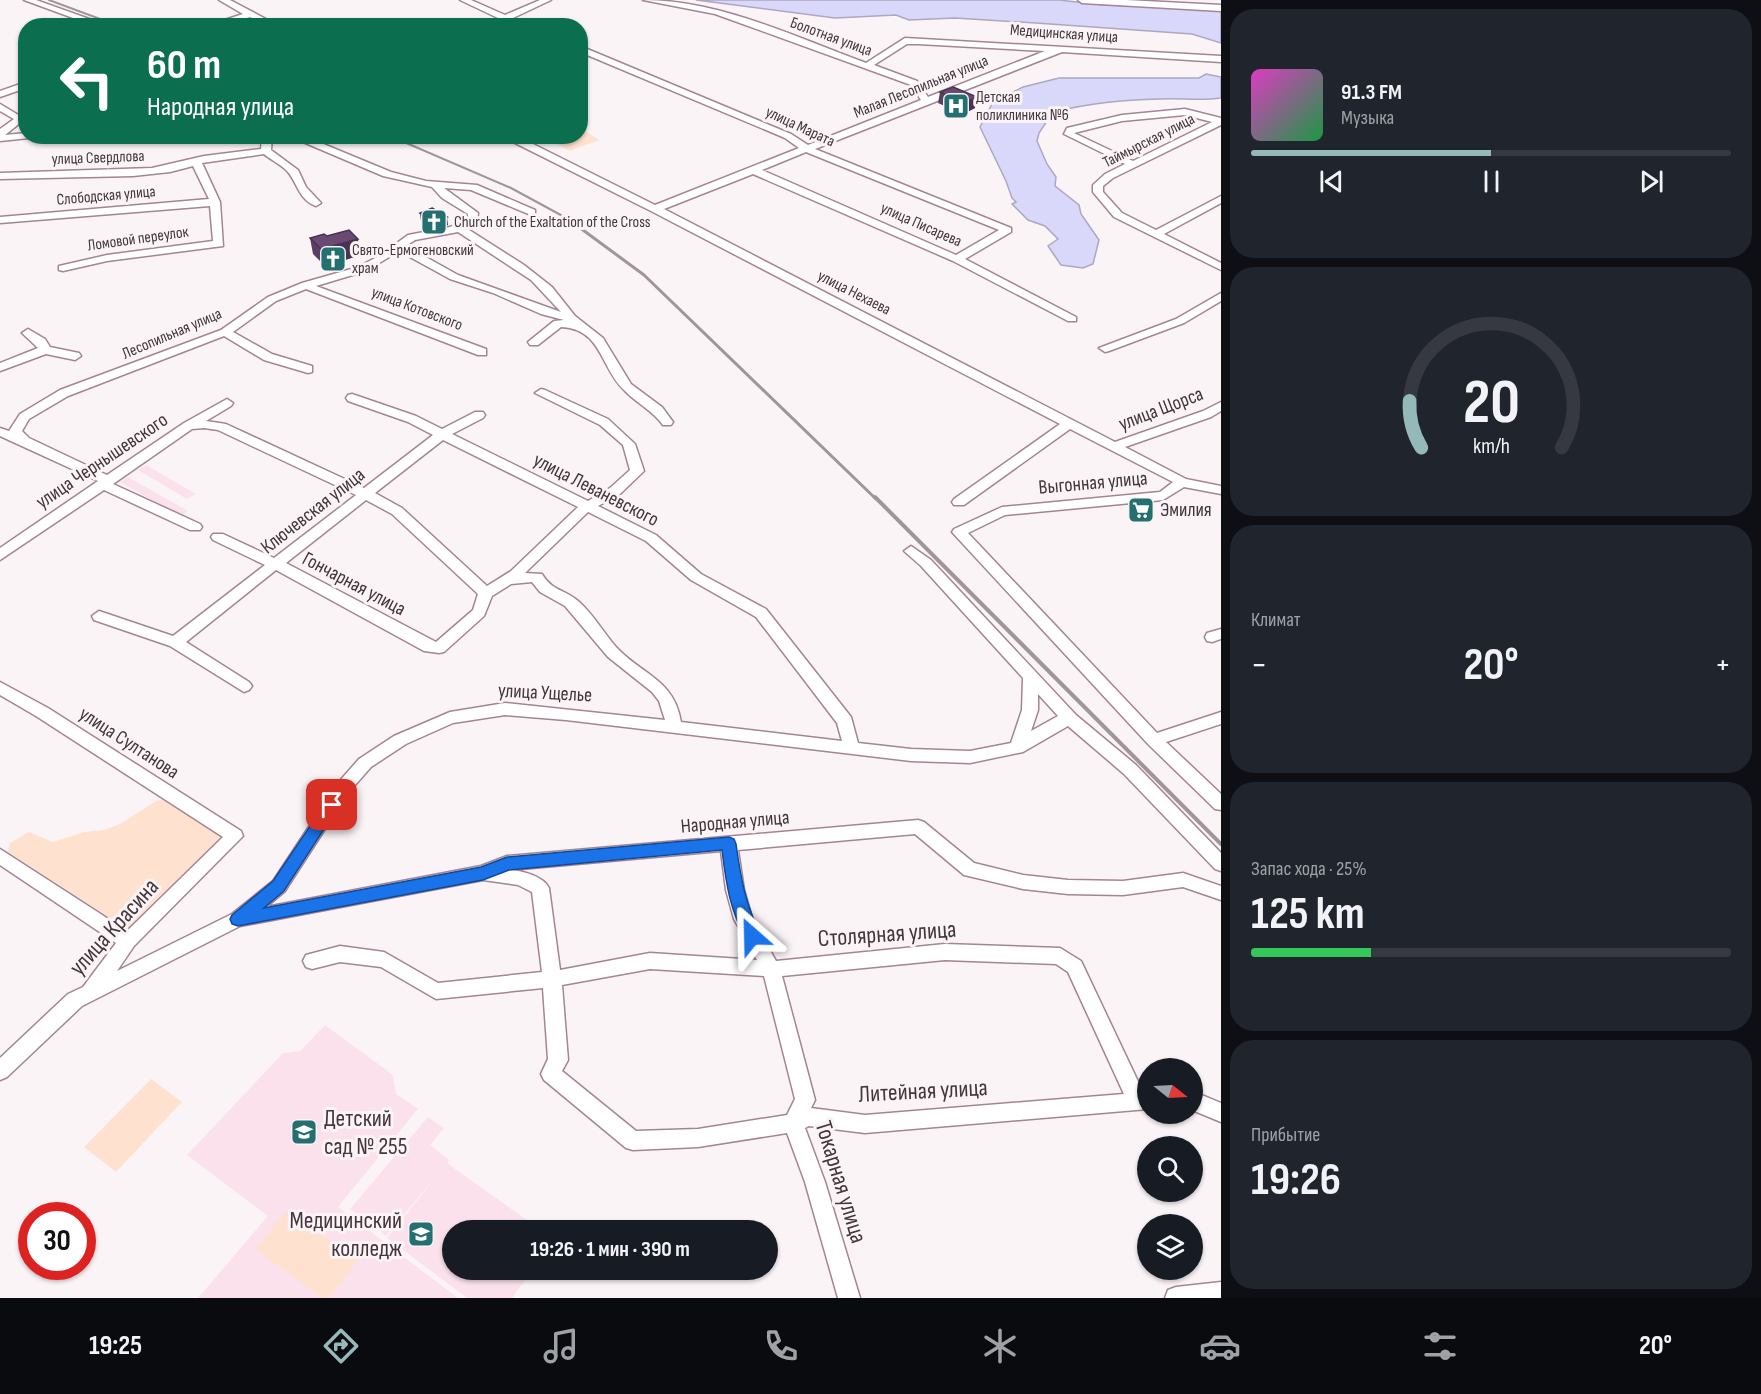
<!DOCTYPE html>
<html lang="ru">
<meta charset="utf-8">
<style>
body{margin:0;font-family:"Sofia Sans Condensed",sans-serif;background:#20242c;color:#f1f3f6;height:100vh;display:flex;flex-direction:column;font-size:22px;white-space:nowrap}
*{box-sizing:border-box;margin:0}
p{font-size:20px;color:#9ea1a6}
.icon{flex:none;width:33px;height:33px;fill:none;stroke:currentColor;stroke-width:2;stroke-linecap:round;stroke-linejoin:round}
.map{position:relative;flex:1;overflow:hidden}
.drawer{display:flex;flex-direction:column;gap:9px;padding:9px;background:#0d0f14;width:540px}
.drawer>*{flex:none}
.hud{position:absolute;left:18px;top:18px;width:570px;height:126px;border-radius:24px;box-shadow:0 2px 4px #0004;background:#0b6e4f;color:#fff;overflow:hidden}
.needle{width:39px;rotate:108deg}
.controls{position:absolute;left:1137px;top:1058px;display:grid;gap:12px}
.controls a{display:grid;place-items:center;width:66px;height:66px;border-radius:50%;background:#171b24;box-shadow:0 2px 4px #0004;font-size:30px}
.speed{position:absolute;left:18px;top:1202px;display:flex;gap:12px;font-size:30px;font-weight:700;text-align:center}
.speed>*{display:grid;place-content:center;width:78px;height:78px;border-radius:50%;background:#171b24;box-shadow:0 2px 4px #0004;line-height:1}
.speed .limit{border:9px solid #d22;background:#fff;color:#111}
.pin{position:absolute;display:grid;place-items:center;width:51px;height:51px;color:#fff;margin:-26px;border-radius:12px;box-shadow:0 3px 9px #0006}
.me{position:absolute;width:66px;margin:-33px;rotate:335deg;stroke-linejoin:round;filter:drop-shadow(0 0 4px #0008)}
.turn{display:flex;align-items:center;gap:21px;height:126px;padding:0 30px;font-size:27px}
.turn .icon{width:78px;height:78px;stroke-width:2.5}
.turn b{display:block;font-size:42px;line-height:51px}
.big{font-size:45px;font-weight:700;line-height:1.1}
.drawer .card{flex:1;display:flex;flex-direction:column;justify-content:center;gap:9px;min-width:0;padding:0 21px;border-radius:24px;background:#20242c}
.drawer .dial{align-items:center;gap:0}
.dial svg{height:156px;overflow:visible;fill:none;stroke:#363941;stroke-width:7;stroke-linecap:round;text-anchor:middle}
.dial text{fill:#f1f3f6;stroke:none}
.song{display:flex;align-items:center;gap:18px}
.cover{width:72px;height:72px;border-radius:9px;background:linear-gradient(135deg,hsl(310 70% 55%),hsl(140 70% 35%))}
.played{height:6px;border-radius:3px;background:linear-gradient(90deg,#95b8b9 50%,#363941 50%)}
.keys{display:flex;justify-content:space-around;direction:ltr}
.heat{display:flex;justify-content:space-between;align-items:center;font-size:33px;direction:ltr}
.charge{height:9px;border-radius:4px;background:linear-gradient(90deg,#34c759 25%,#363941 0)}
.trip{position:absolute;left:442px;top:1220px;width:336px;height:60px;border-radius:30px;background:#171b24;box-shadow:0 2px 4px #0004;font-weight:700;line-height:60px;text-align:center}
.dock{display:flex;height:96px;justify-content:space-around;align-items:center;background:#090b0e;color:#9ea1a6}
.dock .icon{width:42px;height:42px}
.dock .on{color:#95b8b9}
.dock b{font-size:27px;color:#f1f3f6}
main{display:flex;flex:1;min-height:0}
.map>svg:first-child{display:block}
.built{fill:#fbe1ec}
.green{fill:#ffe1d0}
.water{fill:#dad8fa;stroke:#ada7c1;stroke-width:1.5}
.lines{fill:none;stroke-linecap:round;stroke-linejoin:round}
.minor-casing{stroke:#a58493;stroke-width:3}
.minor{fill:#fff;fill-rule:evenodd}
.rail-far2{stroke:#a0969a;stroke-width:2}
.rail-far1{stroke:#a0969a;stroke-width:3}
.rail{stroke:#a0969a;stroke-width:4}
.wall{fill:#5b3f62}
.shaded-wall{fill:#4a3350}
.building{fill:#6a4972;stroke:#4a3350;stroke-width:1.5}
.route{fill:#1a73e8;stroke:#114b97;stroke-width:1.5}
.labels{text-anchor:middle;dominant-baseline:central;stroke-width:6;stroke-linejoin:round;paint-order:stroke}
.far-street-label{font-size:16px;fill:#43363c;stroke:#fbf4f7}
.far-poi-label{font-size:16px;fill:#43363c;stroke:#fbf4f7;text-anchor:start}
.street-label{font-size:20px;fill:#43363c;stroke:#fbf4f7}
.poi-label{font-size:20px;fill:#43363c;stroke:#fbf4f7;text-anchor:start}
.near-street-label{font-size:24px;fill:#43363c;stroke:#fbf4f7}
.near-poi-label{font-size:24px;fill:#43363c;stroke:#fbf4f7;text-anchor:start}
</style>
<main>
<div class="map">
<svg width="1221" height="1298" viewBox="0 0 1221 1298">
<rect width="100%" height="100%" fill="#fbf4f7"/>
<path class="built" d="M146 465 196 494 187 499 138 470Z
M128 477 188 511 180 516 120 482Z
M325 1025 393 1075 396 1094 418 1109 338 1207 458 1298H198L268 1216 187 1155 283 1053 300 1051Z
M428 1117 444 1128 430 1145 449 1160 447 1163 541 1230H453V1269H533L512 1298H467L387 1238 440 1172 386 1236 350 1209Z"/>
<path class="green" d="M587 132 599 140 570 151 556 143Z
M163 800 226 836 129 930 8 852 10 843 29 832 53 842 84 832 104 830 120 824 156 801Z
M151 1079 182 1102 116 1172 84 1147Z
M286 1211 358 1260 329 1298H322L255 1249Z"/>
<path class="water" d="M696 0H1059L1103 5 1210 9 1221 11V43L1192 34 1036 23 955 18 909 20 896 15 835 18Z
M1206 74 1221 77V98C1200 101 1181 98 1160 99 1121 100 1091 103 1053 112L1039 133 1037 141 1047 164 1056 177 1055 186 1079 205 1081 214 1099 240 1093 264 1083 268 1061 265 1048 246 1058 239 1045 226 1028 220 1012 204 1016 202 1012 198 1006 181 980 127 993 102 1023 87 1059 78H1199Z"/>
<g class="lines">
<defs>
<path id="minor" d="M24 0H36L109 26H95Z
M219 0H230L279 26H267L250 17 221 26H206L243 14Z
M460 0H471L505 15 540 0H551L513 18 527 26H515Z
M643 0C720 0 795 37 866 63L905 38 1221 56V62L1062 52 815 149 1011 228V232L965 259 1076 317V321H1068L953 261 753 174 664 209 1115 442 1203 411 1221 402V411L1211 417 1125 447 1186 479 1221 486V494L1184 487 1163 500 1005 515 968 533 1157 733 1221 712V724L1166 742 1221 794V810L1215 809 1148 744 952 532 954 529 1002 507 1160 492 1173 482 1070 429 964 505H954L952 502 954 499 1060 424 651 211 505 138 503 136H517L655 205 799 148 785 138 580 52V46L791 134 808 145 921 100 911 85 715 14ZM907 44H918L1045 51 928 97 917 81 874 65ZM806 152 999 230 956 255 762 170Z
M1078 0H1126L1221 5V11L1082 3Z
M165 22 171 26 161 25Z
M26 82V88L0 97V91Z
M0 104 25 119 5 135 26 133V136H31L29 138 0 141V129L14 119 0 111Z
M1185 109 1221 118V125L1113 178 1103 186V192L1122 213 1156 230 1221 196V203L1164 234 1221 263V270L1114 217 1093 192V185L1105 174 1125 164 1064 134 1067 128 1122 115ZM1185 115 1212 122 1133 161 1074 133 1122 121Z
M262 136H272L271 150 298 170 306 187 321 203 316 206C299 200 298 184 288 172 282 165 271 160 264 154L202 163 220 202 223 246 107 261 63 271 59 270V266L107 255 213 241 210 206 0 223V217L209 199 193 166 170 172 133 176 0 179V173L152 168 204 156 261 149Z
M289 136H304L391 172 426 181 477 185 535 210V214L531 215 471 190 444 188 478 213 477 223 466 228 524 265 552 287 575 316 603 338 631 384 662 407 673 422 671 425H663C652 410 636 403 624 390 600 367 602 329 561 327L538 345H530L528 342 554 321 564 320 541 314 493 293 450 279 399 251 366 271 316 286 486 349V355H478L306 289 276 301 233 332 272 354 312 366V372L308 373 264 360 224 336 68 396 29 419 22 431 29 438 107 475 184 423 227 399 233 403 231 406 206 421 226 424 364 488 433 435 408 422 348 401 346 398 348 395 352 394 416 416 442 429 475 412H483L485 415 483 418 452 434 588 501 610 488 630 470 623 445 600 425 535 393 541 389 545 390 608 419 635 444 644 471 620 494 598 506 656 535 701 574 766 609 851 717 858 743 911 749 970 751 1011 743 1022 710 1023 678 921 566 904 551 911 546 931 560 1076 715 1136 765 1221 853V871L1215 869 1124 774 1068 726 1023 752 970 763 911 761 566 720 505 715 453 723 406 744 371 767 349 792 285 891 266 907 481 866 507 856 918 820 924 822 974 863 1023 875 1068 880 1123 881 1183 873 1221 886V900L1183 887 1123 895 1068 894 1023 889 964 875 915 834 738 850 744 890 752 918 776 961 945 944 1060 948 1081 961 1143 1092 1148 1093V1109L865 1133 809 1126 805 1128 825 1182 860 1298H838L805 1182 787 1133 698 1147 633 1150 626 1148 544 1080 541 1074 548 1059 543 988 436 999 381 967 340 962 312 969 306 967 303 961 306 955 340 946 384 952 438 983 542 972 532 892 518 885 483 880 240 926 82 1006 7 1077 0 1080V1058L68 994 83 987 116 943 0 865V849L127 931 223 837 36 716 0 695V682L48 708 241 831 243 836 134 946 117 971 232 914 273 881 337 784 359 759 394 736 450 712 505 703 665 720 659 701 652 692 608 657 565 606 540 592 532 582 511 584 492 596 484 616 444 652 439 653 424 651 276 570 186 642 249 682 252 686 249 690 244 692 170 646 94 620 92 616 99 611 173 636 265 565 213 540 211 537 213 534H223L274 558 356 495 218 430 204 428 192 429 113 484 200 524 202 527 200 530H190L104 490 0 560V548L98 481 0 436V428L9 431 20 414 60 390 221 330 268 297 302 283 358 267 379 256 408 235 450 227 468 219V214L442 198 432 187 383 176ZM458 232 531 280 561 312 458 275 406 246 415 240ZM443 440 578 507 511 571 487 586 402 508 375 493ZM366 500 392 514 478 594 473 610 436 642 286 563ZM588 512 646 541 691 580 756 617 837 723 842 741 681 722C674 679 642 675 616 647 603 632 593 614 578 601 564 589 552 591 542 574L525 573ZM1038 694 1058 716 1031 731 1038 710ZM721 851 726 890 734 919 757 960 650 953 560 970 549 888C543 876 523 871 510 870ZM945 960 1056 964 1068 972 1124 1094 865 1115 811 1108 815 1100 782 976ZM650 969 764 976 795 1099 787 1115 698 1129 636 1131 562 1071 568 1060 562 985Z
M1221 293V301L1184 323 1109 351 1105 352 1099 348 1176 319Z
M28 329 45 339 50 347 79 353 81 356 75 360 46 354 0 371V363L38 348 22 333Z
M1221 629V639L1212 642 1207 641 1205 637 1207 633Z
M1192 1091 1221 1103V1122L1192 1110Z
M1221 1282V1298H1165L1168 1290 1176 1287Z"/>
</defs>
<use href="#minor" class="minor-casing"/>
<use href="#minor" class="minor"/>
<path class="rail-far2" d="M49 0 119 26
M390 136 511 188 570 220"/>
<path class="rail-far1" d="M568 219 644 275 876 499"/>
<path class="rail" d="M875 497 1221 844"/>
</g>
<path class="wall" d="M953 87 975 108 963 114 938 103 940 92Z
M420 213 448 225 433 228 421 221Z
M327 236 360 255 339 262V266L328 269 313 254 310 238Z"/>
<path class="shaded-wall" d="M977 97 975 108 963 114 964 103Z
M447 217 448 225 433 228 432 220Z
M358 239 360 255 339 262V266L328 269 325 253 333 246Z"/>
<path class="building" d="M953 87 977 97 964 103 940 92Z
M432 208 447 217 432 220 420 213Z
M349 230 358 239 333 246 337 250 325 253 310 238 324 234 327 236Z"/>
<path class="route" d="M332 799 337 801 340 805 337 809 284 891 264 908 481 867 507 857 729 837 734 839 736 844C741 879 745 903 761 936L758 940 752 942 747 940C730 912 726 883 722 850L509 870 483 880 238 926 232 924 230 919 232 915 273 881 327 801Z"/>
<defs>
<symbol id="hospital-square" viewBox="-11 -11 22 22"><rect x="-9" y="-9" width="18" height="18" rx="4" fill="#246f6f" stroke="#fbf4f7"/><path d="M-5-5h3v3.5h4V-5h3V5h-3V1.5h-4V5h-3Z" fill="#fff"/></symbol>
<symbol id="church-square" viewBox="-11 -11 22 22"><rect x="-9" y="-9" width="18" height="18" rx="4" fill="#246f6f" stroke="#fbf4f7"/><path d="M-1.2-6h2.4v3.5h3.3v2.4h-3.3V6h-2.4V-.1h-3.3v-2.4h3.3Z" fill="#fff"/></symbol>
<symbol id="supermarket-square" viewBox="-11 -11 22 22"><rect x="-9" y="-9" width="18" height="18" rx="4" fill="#246f6f" stroke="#fbf4f7"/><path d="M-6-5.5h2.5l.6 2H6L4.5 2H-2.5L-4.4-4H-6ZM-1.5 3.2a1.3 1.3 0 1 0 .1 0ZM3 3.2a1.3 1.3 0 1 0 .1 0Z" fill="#fff"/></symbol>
<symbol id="school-square" viewBox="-11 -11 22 22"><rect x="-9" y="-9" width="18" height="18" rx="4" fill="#246f6f" stroke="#fbf4f7"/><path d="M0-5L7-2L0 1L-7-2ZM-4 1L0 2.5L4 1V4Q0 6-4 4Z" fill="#fff"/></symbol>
<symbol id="university-square" viewBox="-11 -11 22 22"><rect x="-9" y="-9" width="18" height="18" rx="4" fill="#246f6f" stroke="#fbf4f7"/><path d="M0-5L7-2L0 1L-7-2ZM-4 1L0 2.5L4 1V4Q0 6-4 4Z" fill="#fff"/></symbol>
</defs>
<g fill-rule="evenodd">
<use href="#hospital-square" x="941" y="91" width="30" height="30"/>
<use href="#church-square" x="419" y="207" width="30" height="30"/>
<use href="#church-square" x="318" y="244" width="30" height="30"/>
<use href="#supermarket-square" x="1126" y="495" width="30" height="30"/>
<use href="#school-square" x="289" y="1117" width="30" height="30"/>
<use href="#university-square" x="406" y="1219" width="30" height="30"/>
</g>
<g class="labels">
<g class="far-street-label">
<text transform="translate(1064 34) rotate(4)">Медицинская улица</text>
<text transform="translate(831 37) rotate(20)">Болотная улица</text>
<text transform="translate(921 87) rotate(-22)">Малая Лесопильная улица</text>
<text transform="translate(800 127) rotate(25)">улица Марата</text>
<text transform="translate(1149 141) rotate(-27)">Таймырская улица</text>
<text transform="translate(98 158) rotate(-2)">улица Свердлова</text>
<text transform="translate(106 196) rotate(-5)">Слободская улица</text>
<text transform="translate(921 225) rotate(24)">улица Писарева</text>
<text transform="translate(138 239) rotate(-8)">Ломовой переулок</text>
<text transform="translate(854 293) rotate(27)">улица Нехаева</text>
<text transform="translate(417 309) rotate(21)">улица Котовского</text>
<text transform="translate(172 334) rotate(-23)">Лесопильная улица</text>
</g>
<g class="far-poi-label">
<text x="976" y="97">Детская<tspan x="976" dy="18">поликлиника №6</tspan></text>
<text x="454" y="222">Church of the Exaltation of the Cross</text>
<text x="352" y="250">Свято-Ермогеновский<tspan x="352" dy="18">храм</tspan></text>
</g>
<g class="street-label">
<text transform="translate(1161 409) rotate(-21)">улица Щорса</text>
<text transform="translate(102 461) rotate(-34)">улица Чернышевского</text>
<text transform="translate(1093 483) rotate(-5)">Выгонная улица</text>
<text transform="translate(596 490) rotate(27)">улица Леваневского</text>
<text transform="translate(313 511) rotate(-38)">Ключевская улица</text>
<text transform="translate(354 584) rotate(28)">Гончарная улица</text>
<text transform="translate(545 693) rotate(3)">улица Ущелье</text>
<text transform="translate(129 743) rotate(33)">улица Султанова</text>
<text transform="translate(735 822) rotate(-5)">Народная улица</text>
</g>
<g class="poi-label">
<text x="1160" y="510">Эмилия</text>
</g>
<g class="near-street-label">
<text transform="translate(114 927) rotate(-48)">улица Красина</text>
<text transform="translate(887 934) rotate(-4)">Столярная улица</text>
<text transform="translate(923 1091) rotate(-3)">Литейная улица</text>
<text transform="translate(841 1182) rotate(73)">Токарная улица</text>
</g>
<g class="near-poi-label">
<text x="324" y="1118">Детский<tspan x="324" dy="28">сад № 255</tspan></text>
<text x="402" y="1220" text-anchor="end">Медицинский<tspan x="402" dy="28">колледж</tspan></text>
</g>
</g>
</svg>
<div class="controls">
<a><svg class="needle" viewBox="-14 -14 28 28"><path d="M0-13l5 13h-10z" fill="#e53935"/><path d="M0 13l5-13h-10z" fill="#9ea1a6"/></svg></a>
<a><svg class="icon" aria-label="search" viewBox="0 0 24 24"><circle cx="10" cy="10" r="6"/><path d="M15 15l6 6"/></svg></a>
<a><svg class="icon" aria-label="layers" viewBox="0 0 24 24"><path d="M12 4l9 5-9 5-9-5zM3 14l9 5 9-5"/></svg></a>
</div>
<div class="speed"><div class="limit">30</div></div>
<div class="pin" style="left:332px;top:805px;background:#d93025"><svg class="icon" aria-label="arrive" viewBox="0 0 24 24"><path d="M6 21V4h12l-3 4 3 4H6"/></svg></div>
<svg class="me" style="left:752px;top:936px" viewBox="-20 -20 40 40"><path d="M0-17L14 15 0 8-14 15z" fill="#1a73e8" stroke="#fff" stroke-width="4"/></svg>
<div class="trip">19:26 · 1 мин · 390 m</div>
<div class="hud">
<div class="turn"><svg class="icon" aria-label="left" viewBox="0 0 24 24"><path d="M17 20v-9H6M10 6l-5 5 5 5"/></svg><div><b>60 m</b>Народная улица</div></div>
</div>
</div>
<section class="drawer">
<div class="card">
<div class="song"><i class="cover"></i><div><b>91.3 FM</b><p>Музыка</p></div></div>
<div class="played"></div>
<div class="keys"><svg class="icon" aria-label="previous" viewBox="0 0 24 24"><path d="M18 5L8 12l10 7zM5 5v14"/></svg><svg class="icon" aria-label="pause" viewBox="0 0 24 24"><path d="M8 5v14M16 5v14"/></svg><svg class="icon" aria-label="next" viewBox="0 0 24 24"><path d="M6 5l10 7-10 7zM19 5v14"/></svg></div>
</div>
<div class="card dial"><svg viewBox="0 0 100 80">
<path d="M14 69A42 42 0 1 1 86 69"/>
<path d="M14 69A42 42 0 0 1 8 45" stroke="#95b8b9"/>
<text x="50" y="56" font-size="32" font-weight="700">20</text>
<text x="50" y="72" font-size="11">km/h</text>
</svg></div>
<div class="card"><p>Климат</p>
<div class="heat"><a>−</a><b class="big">20°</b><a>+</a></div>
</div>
<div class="card"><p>Запас хода · 25%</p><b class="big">125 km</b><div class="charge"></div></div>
<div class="card"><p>Прибытие</p><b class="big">19:26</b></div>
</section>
</main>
<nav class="dock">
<b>19:25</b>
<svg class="icon on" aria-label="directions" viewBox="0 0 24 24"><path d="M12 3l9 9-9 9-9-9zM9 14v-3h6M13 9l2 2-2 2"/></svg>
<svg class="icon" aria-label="music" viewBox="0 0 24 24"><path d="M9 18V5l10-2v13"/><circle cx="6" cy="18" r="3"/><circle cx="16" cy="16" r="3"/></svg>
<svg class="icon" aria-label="phone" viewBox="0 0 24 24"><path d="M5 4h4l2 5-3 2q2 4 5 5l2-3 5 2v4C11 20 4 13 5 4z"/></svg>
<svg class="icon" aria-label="climate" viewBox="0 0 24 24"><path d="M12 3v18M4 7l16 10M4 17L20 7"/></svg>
<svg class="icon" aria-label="car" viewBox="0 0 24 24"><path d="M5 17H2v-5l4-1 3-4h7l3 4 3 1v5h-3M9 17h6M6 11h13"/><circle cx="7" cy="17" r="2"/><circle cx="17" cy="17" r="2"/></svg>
<svg class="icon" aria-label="filters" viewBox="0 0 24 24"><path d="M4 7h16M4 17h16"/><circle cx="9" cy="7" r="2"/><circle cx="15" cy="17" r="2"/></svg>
<b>20°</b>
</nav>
